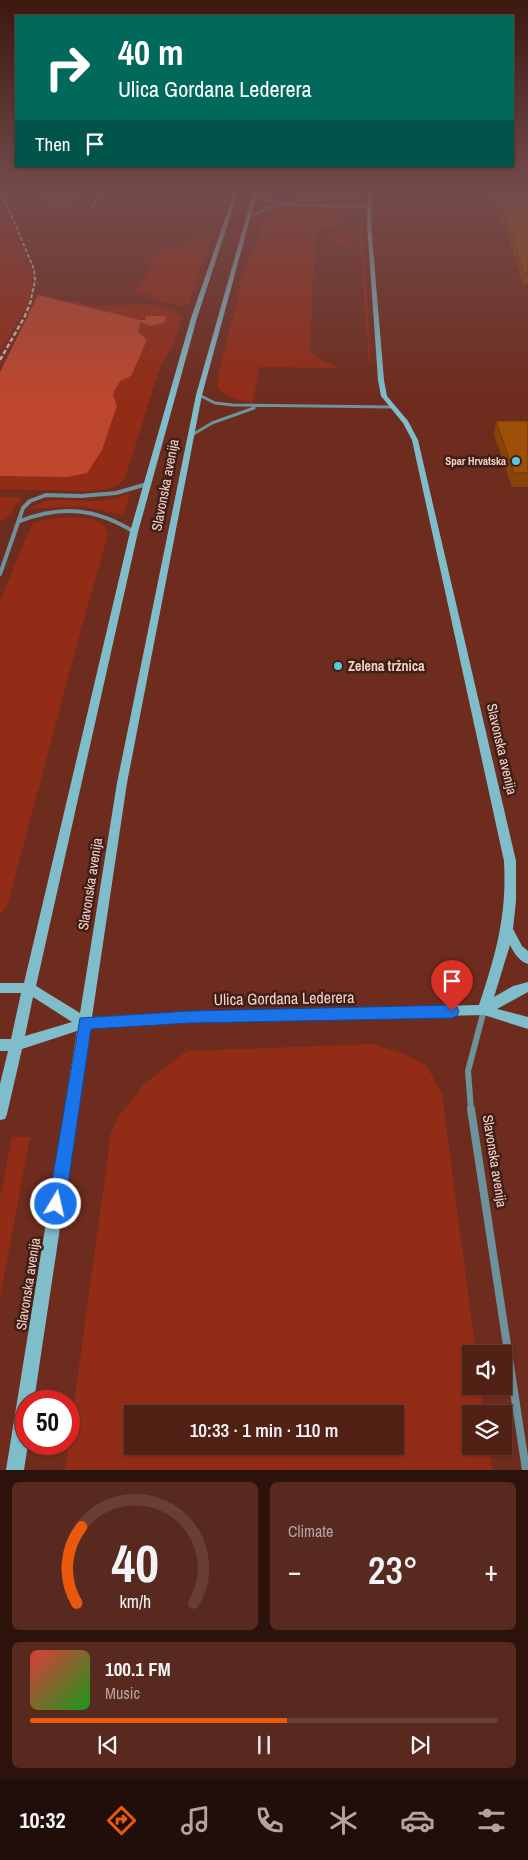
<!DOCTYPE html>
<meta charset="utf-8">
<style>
body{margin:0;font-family:"Archivo Narrow",sans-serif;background:#58291f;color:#f1f3f6;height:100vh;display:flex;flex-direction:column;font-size:19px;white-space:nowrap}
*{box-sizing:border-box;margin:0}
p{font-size:16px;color:#b5a3a1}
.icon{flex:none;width:28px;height:28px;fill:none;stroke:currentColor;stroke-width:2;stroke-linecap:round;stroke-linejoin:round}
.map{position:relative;height:1470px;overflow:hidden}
.side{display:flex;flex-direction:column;gap:12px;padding:12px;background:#2d120c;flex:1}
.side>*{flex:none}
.hud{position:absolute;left:15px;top:15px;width:499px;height:152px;border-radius:0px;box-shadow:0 1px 4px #0004,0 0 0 1px #683e35;background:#00695c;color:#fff;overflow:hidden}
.tools{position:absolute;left:462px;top:1345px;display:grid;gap:10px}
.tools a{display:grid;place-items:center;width:50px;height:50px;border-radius:0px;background:#522116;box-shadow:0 1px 4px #0004,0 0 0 1px #683e35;font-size:25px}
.speed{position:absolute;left:15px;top:1390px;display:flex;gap:10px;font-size:25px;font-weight:700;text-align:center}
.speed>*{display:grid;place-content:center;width:65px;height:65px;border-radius:50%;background:#522116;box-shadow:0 1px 4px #0004,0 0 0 1px #683e35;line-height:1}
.speed .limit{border:8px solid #d22;background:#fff;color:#111}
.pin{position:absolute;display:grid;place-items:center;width:42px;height:42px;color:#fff;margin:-51px -21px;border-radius:50% 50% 50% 0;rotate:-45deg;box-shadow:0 0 5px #0007}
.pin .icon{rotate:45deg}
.me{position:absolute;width:55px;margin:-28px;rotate:9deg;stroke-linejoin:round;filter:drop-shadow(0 0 4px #0008)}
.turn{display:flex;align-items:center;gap:18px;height:105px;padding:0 20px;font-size:22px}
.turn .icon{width:65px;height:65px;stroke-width:2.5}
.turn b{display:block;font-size:35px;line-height:42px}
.then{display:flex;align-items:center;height:48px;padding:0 20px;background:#0003;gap:10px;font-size:19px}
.big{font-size:38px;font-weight:600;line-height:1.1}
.side .tile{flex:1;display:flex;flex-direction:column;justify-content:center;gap:8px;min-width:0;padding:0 18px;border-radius:8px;background:#58291f}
.side .dial{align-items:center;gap:0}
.dial svg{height:130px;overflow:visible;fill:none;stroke:#683e35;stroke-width:7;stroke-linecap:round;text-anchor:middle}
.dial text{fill:#f1f3f6;stroke:none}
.song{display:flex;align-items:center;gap:15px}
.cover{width:60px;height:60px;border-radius:8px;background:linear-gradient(135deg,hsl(0 70% 55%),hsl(120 70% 35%))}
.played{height:5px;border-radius:2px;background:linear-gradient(90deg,#ea580c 55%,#683e35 55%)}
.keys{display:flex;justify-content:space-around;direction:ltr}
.heat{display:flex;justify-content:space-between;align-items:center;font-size:28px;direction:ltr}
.side .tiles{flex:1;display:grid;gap:12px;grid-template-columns:1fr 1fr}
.tile:last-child{grid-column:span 2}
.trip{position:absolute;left:124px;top:1405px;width:280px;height:50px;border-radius:0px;background:#522116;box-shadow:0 1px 4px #0004,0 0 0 1px #683e35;font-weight:600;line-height:50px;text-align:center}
.menu{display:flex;height:80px;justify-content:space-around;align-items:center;background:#210d09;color:#b5a3a1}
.menu .icon{width:35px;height:35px}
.menu .active{color:#ea580c}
.menu b{font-size:22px;color:#f1f3f6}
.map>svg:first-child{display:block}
.green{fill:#932c16;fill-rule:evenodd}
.forest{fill:#be472e}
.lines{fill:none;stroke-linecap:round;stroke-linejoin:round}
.street-far4{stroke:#6c929b;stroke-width:2.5}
.street-far3{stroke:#6c929b;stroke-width:3}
.street-far2{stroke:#6c929b;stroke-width:4}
.street-far1{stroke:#6c929b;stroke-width:6}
.street{stroke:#6c929b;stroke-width:8}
.secondary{fill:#80bdcb;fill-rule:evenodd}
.rail-far1{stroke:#e6baaf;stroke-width:2;stroke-dasharray:4 2;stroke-linecap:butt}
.rail{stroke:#e6baaf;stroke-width:2.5;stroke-dasharray:4.5 2.5;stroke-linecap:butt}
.wall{fill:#874406}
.shaded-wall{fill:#6e3705}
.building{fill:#9d4f07;stroke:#6e3705}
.route{fill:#1a73e8;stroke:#114b97}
.poi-dot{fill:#56c9e1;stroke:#3e2019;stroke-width:2}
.labels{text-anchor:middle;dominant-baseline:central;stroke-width:5;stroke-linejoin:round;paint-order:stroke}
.far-poi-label{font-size:11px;font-weight:bold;fill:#f8cfc5;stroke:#3e2019;text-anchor:end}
.street-label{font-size:14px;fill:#f8cfc5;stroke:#3e2019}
.poi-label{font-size:14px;font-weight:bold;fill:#f8cfc5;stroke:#3e2019;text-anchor:start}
.near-street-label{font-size:16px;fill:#f8cfc5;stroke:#3e2019}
</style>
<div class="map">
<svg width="528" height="1470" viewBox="0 0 528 1470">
<rect width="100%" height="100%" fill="#6e2c1e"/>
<path class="green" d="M301 194 355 195 362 196C355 207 302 205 291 199L305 195Z
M0 195C9 219 38 270 31 293 24 314 10 333 0 352Z
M287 206C303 206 339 203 349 217 343 229 324 226 315 235L310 352 315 357 339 368 259 367 253 403C240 401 226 398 217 387L218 377 246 263 257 245 264 214 271 209Z
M351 229V250L328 240V235L337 231Z
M359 229H363L371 362 369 363Z
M205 235H212L188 305 182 306 143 296 153 294 146 292 140 295 131 286 140 287 151 264 142 261 146 257Z
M63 301C76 302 88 305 99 306 122 307 167 297 182 318L174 343 160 367 126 475C120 489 103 490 90 491L0 489V476L13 477 102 450 117 406 113 394 120 381 140 322 151 326 163 323 166 316H146L145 320H142Z
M128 494 130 495 123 515 80 506 30 509C46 495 72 501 92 501 105 501 116 498 128 494Z
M0 497 23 498 16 504 12 513 0 522Z
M49 519C66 518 103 512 108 534L74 655 7 907 0 913V600L31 527 35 522Z
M372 1044 405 1054 427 1066 442 1095 476 1354H471V1386H481L484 1414H471V1446H489L492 1470H65L111 1133 119 1116 144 1084 187 1051ZM132 1414H395V1446H132Z
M12 1137H30L0 1298V1198Z"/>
<path class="forest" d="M38 295 141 320H145L146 316H166L164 323 151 326 140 322 138 332 147 340 131 376 120 381 113 394 117 406 102 450 87 473 68 477 0 476V372Z"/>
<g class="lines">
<path class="street-far4" d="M254 197 296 205 369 207
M92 207 102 193
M249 217 270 207 283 205"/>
<path class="street-far3" d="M199 395 215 403 233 405 392 407
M192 435 212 423 254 408"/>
<path class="street-far2" d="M191 435 194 433
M20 521C62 505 96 508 134 532
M0 574 23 508 30 501 46 495 81 496 116 493 147 484"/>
<path class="street-far1" d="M471 1110 468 1071 484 1010"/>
<path class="street" d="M471 1109 526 1470"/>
<path class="secondary" d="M234 193H238L197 318 138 532 36 986 80 1013 117 783 196 395 253 193H257L202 395 127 783 92 1017 190 1012 479 1005C496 954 507 915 504 861L412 440 403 423 381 396 378 380 367 224 368 193H372L371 224 384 380 387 396 408 421 418 440 516 861V901L513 929 522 946 528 951V964C519 961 514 953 510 945L494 997 513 986 528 982V992L497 1009 528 1017V1029L484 1015 190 1022 90 1028 34 1401H26V1444H28L24 1470H6L77 1031 22 1049 7 1114 5 1119 0 1120V1084L8 1051H0V1039H11L21 993H0V983H24L130 532 191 318ZM33 997 72 1022 25 1036Z"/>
<path class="rail-far1" d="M2 193 34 269 35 281 31 299"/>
<path class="rail" d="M0 360 25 316 32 298"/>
</g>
<path class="wall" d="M35 193H88L76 209H48L35 195Z
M489 193H528V284H523L505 226H501Z
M496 421H528V487H512L494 435Z"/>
<path class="shaded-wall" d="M80 193H88L76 209 75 200Z"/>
<path class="building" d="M41 193H80L75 200 47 199Z
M494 193H528V274L524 273 506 216H502Z
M496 421H528V473H514Z"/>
<linearGradient id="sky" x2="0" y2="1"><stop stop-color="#3c1810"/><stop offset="0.48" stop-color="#734b4c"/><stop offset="1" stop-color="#734b4c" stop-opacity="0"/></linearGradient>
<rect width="528" height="398" fill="url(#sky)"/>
<path class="route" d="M452 1005 457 1007 459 1011 457 1016 452 1018 190 1023 91 1029 65 1204 63 1210 56 1212 50 1210 48 1204 80 1018 190 1011Z"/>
<g class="poi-dot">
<circle cx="516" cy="461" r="5"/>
<circle cx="338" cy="666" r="5"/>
</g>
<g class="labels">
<g class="far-poi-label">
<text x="506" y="461">Spar Hrvatska</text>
</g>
<g class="street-label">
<text transform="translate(165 485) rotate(-79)">Slavonska avenija</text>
<text transform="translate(502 749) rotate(77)">Slavonska avenija</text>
<text transform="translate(90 884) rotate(-81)">Slavonska avenija</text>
<text transform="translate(495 1161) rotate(81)">Slavonska avenija</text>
<text transform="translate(28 1284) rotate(-81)">Slavonska avenija</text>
</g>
<g class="poi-label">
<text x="348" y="666">Zelena tržnica</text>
</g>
<g class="near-street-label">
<text transform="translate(284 998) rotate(-1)">Ulica Gordana Lederera</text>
</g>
</g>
</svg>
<div class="tools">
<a><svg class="icon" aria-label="sound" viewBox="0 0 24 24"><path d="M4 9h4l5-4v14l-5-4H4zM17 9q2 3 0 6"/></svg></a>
<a><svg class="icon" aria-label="layers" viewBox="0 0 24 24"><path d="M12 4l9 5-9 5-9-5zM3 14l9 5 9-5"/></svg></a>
</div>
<div class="speed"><div class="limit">50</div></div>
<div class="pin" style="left:452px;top:1011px;background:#d93025"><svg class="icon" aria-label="arrive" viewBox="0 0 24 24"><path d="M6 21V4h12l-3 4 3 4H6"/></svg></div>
<svg class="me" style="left:56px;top:1204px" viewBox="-20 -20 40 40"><circle r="17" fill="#1a73e8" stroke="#fff" stroke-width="3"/><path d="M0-11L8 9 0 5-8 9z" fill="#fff"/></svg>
<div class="trip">10:33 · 1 min · 110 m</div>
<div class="hud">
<div class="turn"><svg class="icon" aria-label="right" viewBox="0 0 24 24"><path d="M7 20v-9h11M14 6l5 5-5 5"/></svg><div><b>40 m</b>Ulica Gordana Lederera</div></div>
<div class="then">Then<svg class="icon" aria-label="arrive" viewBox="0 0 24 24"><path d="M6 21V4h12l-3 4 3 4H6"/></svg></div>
</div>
</div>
<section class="side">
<div class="tiles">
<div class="tile dial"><svg viewBox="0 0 100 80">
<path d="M14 69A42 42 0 1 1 86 69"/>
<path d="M14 69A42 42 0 0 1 17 22" stroke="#ea580c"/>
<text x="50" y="56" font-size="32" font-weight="700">40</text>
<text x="50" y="72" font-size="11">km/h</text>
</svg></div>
<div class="tile"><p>Climate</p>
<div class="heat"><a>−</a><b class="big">23°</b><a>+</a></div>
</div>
<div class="tile">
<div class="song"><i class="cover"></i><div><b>100.1 FM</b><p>Music</p></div></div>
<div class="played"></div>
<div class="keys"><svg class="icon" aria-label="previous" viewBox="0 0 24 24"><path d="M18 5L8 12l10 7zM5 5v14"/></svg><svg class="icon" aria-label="pause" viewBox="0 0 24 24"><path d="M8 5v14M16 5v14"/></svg><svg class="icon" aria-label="next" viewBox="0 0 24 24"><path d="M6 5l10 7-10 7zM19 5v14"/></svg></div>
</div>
</div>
</section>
<nav class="menu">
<b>10:32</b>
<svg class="icon active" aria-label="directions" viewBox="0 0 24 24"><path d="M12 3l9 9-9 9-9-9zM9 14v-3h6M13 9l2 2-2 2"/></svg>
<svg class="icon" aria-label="music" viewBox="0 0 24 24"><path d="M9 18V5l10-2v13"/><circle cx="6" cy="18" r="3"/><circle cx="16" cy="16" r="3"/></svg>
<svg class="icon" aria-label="phone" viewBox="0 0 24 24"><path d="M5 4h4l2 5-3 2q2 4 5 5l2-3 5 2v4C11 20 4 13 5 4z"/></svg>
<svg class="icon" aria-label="climate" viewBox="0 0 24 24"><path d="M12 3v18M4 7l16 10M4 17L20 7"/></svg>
<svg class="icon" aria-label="car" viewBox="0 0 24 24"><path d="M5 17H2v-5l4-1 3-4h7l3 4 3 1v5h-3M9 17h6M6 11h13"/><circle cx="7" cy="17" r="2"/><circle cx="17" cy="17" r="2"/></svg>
<svg class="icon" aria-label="filters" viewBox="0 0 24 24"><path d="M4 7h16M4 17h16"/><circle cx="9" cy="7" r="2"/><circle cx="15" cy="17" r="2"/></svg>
</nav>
